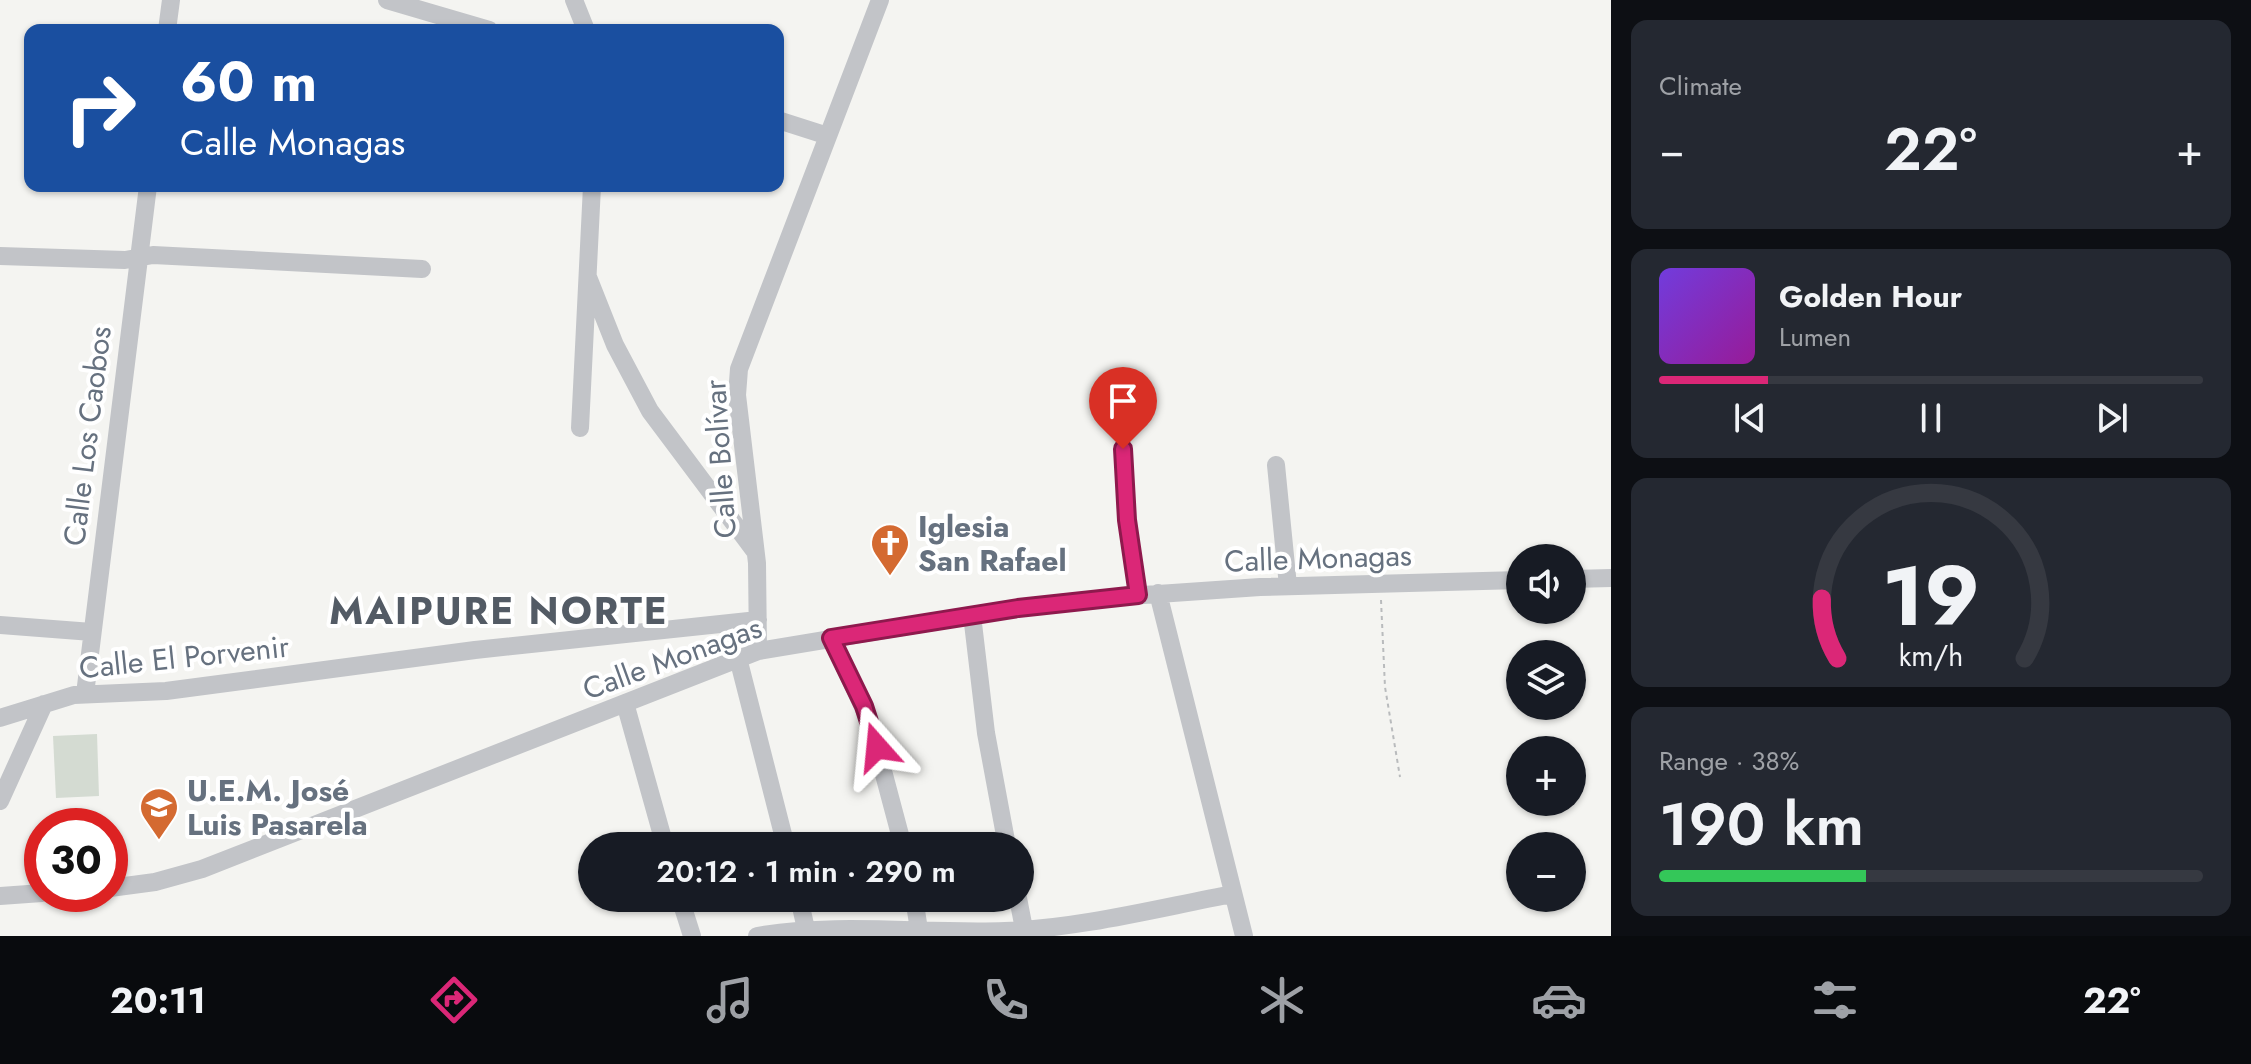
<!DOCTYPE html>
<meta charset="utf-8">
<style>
body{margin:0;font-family:Jost,sans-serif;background:#242831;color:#f1f3f6;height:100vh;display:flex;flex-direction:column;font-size:30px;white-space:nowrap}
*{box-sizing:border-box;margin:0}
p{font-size:26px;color:#9ea1a6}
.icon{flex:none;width:44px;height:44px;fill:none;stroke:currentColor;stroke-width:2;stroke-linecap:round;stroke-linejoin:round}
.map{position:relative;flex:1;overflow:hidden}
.side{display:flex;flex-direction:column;gap:20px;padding:20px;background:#0d0f14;width:640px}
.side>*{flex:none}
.hud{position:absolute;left:24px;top:24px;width:760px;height:168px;border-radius:16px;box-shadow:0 2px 6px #0004;background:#1a4fa0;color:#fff;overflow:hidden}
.fabs{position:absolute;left:1506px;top:544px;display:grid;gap:16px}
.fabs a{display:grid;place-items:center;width:80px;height:80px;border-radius:50%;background:#171b24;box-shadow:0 2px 6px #0004;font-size:40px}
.speed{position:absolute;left:24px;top:808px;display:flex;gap:16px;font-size:40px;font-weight:700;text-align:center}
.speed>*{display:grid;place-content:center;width:104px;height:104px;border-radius:50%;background:#171b24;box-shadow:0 2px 6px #0004;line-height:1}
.speed .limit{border:12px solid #d22;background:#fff;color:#111}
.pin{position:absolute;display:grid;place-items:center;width:68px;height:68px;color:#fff;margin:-82px -34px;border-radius:50% 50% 50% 0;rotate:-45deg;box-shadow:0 0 8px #0007}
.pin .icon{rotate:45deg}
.me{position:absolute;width:88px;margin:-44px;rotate:342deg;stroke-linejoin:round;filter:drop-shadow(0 0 6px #0008)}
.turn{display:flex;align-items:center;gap:28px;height:168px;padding:0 24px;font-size:36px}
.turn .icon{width:104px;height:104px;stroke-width:2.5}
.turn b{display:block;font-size:56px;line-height:68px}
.big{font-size:60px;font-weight:600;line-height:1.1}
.side .tile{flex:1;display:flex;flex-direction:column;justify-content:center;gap:12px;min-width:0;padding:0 28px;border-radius:16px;background:#242831}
.side .dial{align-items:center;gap:0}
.dial svg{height:208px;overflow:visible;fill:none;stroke:#363941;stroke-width:7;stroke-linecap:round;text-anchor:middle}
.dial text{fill:#f1f3f6;stroke:none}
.song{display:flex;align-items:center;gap:24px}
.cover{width:96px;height:96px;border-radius:12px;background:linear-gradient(135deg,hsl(260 70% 55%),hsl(300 70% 35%))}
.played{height:8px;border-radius:4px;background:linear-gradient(90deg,#db2777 20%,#363941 20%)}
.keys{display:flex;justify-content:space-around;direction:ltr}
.heat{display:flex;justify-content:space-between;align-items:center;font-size:44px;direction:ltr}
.charge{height:12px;border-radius:6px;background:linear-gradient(90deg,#34c759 38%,#363941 0)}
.trip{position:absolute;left:578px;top:832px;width:456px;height:80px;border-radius:40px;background:#171b24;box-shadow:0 2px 6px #0004;font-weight:600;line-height:80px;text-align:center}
.tabs{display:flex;height:128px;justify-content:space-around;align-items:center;background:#090b0e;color:#9ea1a6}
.tabs .icon{width:56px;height:56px}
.tabs .on{color:#db2777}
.tabs b{font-size:36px;color:#f1f3f6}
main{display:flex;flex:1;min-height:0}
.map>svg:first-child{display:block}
.green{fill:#d4dbd2}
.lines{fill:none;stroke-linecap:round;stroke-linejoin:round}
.path{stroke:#b9bbbd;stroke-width:2;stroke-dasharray:4 4;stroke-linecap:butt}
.minor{stroke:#c2c4c8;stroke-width:18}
.route-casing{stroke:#8e194d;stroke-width:20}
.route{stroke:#db2777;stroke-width:14}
.labels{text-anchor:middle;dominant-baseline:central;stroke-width:8;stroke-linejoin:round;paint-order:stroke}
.street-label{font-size:30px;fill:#66717f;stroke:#fff}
.poi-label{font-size:30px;font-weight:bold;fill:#66717f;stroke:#fff;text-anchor:start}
.district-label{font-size:38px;font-weight:bold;letter-spacing:2px;fill:#535b65;stroke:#fff}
</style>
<main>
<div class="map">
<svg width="1611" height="936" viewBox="0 0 1611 936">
<rect width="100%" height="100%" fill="#f4f4f1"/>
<path class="green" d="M97 734 99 796 56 798 53 736Z"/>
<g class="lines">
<path class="path" d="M1381 600 1385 687 1400 777"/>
<path class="minor" d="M387 0 489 30
M574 0 586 30
M167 30 171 0
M778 120 828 136
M0 256 125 260 153 255 422 269
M588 277 615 345 650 411 754 550
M580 428 592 186
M1123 449 1127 520 1138 595
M1276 465 1288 586
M1572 579 1611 578
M1158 593 1244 936
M972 615 986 733 1007 846
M0 625 92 632
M831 638 870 722 903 846
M758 651 757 563 737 395 739 369 880 0
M738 658 786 846
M85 694 148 186
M625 703 665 846
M0 718 74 695 166 691 475 650 758 620
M0 801 44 704
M110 888 155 882 202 869 758 651 1018 608 1129 596 1260 587 1520 580
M0 896 42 893
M680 898 692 936
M799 898 806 929
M914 898 920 936
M1018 898 1024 929
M757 936C840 922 921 934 1005 931 1082 928 1158 908 1233 894"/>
</g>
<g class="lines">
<defs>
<path id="route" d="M877 747 864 706 831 638 1018 608 1138 595 1127 520 1123 449"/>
</defs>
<use href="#route" class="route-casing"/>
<use href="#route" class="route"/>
</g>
<defs>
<symbol id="church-pin" viewBox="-11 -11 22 30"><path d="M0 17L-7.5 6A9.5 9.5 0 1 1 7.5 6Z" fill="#d46a31" stroke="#fff"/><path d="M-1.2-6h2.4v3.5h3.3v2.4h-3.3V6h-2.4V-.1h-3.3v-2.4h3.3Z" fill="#fff"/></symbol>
<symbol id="school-pin" viewBox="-11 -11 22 30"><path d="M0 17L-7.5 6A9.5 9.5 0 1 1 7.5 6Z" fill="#d46a31" stroke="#fff"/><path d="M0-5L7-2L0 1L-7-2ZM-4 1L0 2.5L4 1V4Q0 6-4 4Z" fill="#fff"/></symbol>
</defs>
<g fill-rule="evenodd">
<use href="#church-pin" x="868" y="521" width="44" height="60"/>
<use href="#school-pin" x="137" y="785" width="44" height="60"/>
</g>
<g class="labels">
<g class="street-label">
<text transform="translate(87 436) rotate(-83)">Calle Los Caobos</text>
<text transform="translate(720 459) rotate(-94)">Calle Bolívar</text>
<text transform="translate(1318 558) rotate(-2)">Calle Monagas</text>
<text transform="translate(184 657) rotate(-6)">Calle El Porvenir</text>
<text transform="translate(672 658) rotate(-20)">Calle Monagas</text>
</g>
<g class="poi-label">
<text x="918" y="526">Iglesia<tspan x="918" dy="34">San Rafael</tspan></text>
<text x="187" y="790">U.E.M. José<tspan x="187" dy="34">Luis Pasarela</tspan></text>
</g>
<g class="district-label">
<text x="499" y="610">MAIPURE NORTE</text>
</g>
</g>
</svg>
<div class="fabs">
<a><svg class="icon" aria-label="sound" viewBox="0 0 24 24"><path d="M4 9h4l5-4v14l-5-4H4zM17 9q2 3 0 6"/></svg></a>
<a><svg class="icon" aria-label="layers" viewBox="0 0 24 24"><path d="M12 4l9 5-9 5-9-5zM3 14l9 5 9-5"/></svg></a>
<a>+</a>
<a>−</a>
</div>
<div class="speed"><div class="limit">30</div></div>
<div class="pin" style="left:1123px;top:449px;background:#d93025"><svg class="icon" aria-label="arrive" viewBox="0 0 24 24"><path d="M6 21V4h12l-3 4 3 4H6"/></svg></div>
<svg class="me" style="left:877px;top:747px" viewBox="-20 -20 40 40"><path d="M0-17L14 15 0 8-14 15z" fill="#db2777" stroke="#fff" stroke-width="4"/></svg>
<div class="trip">20:12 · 1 min · 290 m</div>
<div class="hud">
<div class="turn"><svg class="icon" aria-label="right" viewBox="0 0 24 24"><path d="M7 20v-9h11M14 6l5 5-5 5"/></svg><div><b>60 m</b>Calle Monagas</div></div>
</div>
</div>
<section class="side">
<div class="tile"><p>Climate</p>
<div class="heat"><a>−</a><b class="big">22°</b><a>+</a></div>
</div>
<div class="tile">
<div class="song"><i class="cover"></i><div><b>Golden Hour</b><p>Lumen</p></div></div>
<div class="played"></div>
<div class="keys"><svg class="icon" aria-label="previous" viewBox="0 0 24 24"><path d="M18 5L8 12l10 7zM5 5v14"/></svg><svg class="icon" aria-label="pause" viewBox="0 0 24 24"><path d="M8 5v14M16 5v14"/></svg><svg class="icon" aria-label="next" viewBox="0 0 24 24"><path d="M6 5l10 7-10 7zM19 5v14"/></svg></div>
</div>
<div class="tile dial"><svg viewBox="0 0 100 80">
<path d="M14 69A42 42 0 1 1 86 69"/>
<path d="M14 69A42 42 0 0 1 8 46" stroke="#db2777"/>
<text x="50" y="56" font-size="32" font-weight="700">19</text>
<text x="50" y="72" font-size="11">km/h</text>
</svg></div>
<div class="tile"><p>Range · 38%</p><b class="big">190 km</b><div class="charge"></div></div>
</section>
</main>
<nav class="tabs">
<b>20:11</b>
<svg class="icon on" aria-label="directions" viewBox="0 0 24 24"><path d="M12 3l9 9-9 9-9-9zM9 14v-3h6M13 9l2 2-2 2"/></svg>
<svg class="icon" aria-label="music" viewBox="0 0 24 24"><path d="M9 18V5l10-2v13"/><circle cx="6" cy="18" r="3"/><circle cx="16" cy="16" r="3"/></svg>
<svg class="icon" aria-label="phone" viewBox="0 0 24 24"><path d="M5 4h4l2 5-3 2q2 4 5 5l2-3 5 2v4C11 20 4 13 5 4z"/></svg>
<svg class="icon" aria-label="climate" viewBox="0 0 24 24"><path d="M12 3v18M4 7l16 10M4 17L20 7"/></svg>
<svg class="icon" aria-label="car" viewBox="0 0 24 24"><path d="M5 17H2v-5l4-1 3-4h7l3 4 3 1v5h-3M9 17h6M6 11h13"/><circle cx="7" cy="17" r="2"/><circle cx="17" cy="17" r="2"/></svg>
<svg class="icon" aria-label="filters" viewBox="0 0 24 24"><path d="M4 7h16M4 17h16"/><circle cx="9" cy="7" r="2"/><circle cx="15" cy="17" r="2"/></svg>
<b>22°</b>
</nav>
